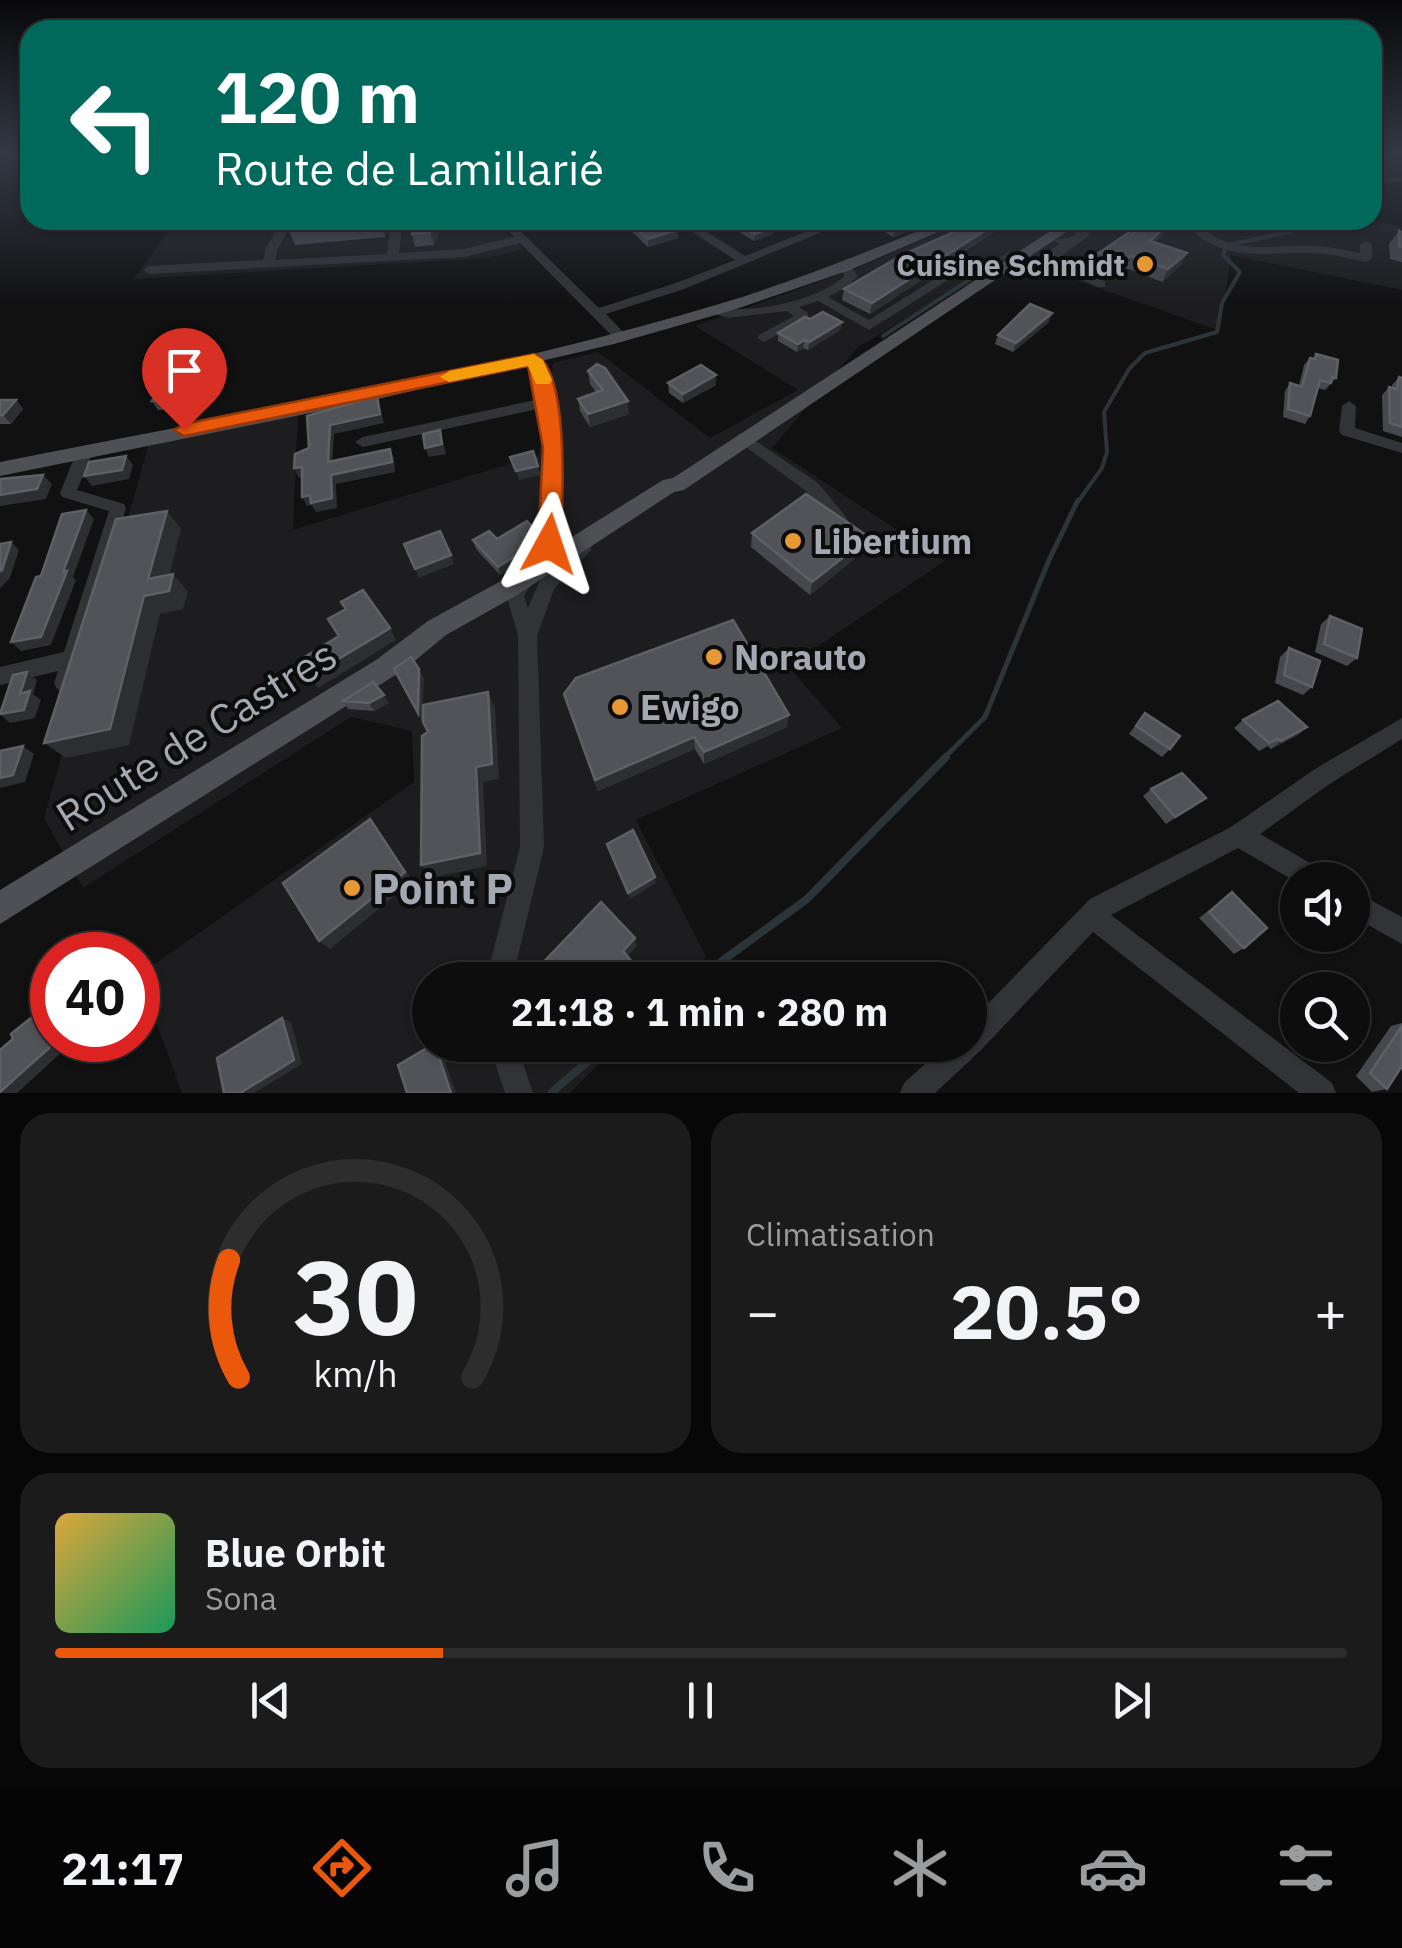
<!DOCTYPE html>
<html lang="fr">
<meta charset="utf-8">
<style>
body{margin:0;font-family:"IBM Plex Sans",sans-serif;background:#1b1b1c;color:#f1f3f6;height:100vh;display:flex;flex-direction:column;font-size:38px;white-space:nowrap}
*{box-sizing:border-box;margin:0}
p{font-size:32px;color:#9a9c9e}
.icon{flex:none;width:55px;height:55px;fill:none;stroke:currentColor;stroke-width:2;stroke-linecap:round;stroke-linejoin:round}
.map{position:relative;height:1093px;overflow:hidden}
.sheet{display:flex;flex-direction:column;gap:20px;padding:20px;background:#070708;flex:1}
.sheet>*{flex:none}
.banner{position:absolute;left:20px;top:20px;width:1362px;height:210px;border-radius:30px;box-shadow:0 2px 8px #0004,0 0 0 2px #2d2d2e;background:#00695c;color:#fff;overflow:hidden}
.buttons{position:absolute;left:1280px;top:862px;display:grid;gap:20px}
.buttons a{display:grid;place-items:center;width:90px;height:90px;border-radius:50%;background:#0d0d0e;box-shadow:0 2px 8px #0004,0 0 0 2px #2d2d2e;font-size:50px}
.speed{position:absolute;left:30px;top:932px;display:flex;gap:20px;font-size:50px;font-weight:700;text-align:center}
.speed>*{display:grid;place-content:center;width:130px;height:130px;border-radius:50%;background:#0d0d0e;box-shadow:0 2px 8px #0004,0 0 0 2px #2d2d2e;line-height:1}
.speed .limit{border:15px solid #d22;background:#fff;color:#111}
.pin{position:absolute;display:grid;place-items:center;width:85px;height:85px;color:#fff;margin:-102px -42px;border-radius:50% 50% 50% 0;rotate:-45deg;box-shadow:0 0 10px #0007}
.pin .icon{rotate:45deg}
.me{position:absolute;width:110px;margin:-55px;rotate:5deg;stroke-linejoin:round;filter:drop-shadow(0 0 8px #0008)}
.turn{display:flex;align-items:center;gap:35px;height:210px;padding:0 30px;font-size:45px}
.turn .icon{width:130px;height:130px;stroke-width:2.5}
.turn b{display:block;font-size:70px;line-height:85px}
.big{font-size:75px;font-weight:800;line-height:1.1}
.sheet .tile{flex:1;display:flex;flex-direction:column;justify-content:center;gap:15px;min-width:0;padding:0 35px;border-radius:30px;background:#1b1b1c}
.sheet .dial{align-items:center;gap:0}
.dial svg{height:260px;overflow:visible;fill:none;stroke:#2d2d2e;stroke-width:7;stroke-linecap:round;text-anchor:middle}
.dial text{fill:#f1f3f6;stroke:none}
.song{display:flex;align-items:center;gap:30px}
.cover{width:120px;height:120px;border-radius:15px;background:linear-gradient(135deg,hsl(40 70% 55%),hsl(150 70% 35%))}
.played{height:10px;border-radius:5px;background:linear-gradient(90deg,#ea580c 30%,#2d2d2e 30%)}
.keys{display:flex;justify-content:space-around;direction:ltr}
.heat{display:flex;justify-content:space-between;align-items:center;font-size:55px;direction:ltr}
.sheet .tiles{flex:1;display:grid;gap:20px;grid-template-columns:1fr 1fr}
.tile:last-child{grid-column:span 2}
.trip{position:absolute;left:412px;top:962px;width:575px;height:100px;border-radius:50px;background:#0d0d0e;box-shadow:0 2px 8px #0004,0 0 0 2px #2d2d2e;font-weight:800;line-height:100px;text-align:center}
.menu{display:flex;height:160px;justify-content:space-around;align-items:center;background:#050506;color:#9a9c9e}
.menu .icon{width:70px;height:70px}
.menu .on{color:#ea580c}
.menu b{font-size:45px;color:#f1f3f6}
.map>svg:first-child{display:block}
.built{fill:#1d1d1f}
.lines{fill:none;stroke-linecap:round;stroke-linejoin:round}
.stream-far2{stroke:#2b3439;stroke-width:4}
.stream-far1{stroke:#2b3439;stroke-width:5}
.stream{stroke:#2b3439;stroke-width:8}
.path{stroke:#383a3e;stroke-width:2.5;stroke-dasharray:4 5;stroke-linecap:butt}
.minor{fill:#323337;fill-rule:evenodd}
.major{fill:#4e5055;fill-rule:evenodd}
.wall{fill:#47484d}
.shaded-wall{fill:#2d2e31}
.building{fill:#515358;stroke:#5e6066;stroke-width:2.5}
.route{fill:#ea580c;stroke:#983908;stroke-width:2.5}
.slow{fill:#f59e0b}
.poi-dot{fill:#e69835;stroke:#0c0c0d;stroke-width:4}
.labels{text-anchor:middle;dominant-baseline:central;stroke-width:8;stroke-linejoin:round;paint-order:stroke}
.far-poi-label{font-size:30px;font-weight:bold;fill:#a3a9b2;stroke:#0c0c0d;text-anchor:end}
.poi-label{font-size:35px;font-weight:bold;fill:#a3a9b2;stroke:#0c0c0d;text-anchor:start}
.near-street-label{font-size:42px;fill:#a3a9b2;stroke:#0c0c0d}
.near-poi-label{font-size:42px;font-weight:bold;fill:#a3a9b2;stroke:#0c0c0d;text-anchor:start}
</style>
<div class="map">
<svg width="1402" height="1093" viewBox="0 0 1402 1093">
<rect width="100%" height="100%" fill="#111112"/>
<path class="built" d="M176 220H493L523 249 488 258 134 279Z
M967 220H1369L1402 227V290L1231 255 1220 331 1008 256 857 348 772 448 945 561 788 666 842 728 636 820 706 957 683 980H430V1045H618L570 1093H182L139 975 414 782 412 731 351 717 83 888 44 818 149 443 298 414 293 530 539 455 553 363 598 352 710 438 798 390 695 326 858 268Z"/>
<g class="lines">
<path class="stream-far2" d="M1372 182 1402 179
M1228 245 1343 220
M883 336 1009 254
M1077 503 1102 468 1107 452 1104 412 1129 369 1145 353 1217 332 1222 303 1240 272 1223 255 1225 250"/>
<path class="stream-far1" d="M943 759 985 717 1049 560 1078 500"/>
<path class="stream" d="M696 980 807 899 946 757
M552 1092 607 1045"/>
<path class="path" d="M193 222 198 220"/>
<path class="minor" d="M282 220H294L278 248 275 260 387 254 391 220H403L399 253 464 249 514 237 497 220H509L599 308 676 283 735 260 674 220H688L745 256 835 220H851L684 289 606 314 629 338 622 342 617 341 520 243 464 257 149 274 143 270 149 266 263 260 266 248Z
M1191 220H1203L1200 225C1232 257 1272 244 1313 246 1329 246 1345 250 1360 253V244L1366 241 1372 244V258L1366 262C1347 258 1329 253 1310 253 1265 252 1221 263 1188 226Z
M1071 222 1091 234 1056 260 1105 281V287H1097L1045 262V254L1060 244 1055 241 1057 239 1068 238 1077 234 1065 225Z
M842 266H850L858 276 845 288 828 297 869 320 938 277 948 280 869 330 818 301 799 307 808 313V319L764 342 757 338 759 335 794 316 787 311 728 318 707 312 713 308C755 313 812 303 845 276L840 269Z
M534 356C565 373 567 517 555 549L549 551 540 544 546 474 542 408 363 447 355 442 363 437 540 399 527 360Z
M1349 401 1356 406 1355 428 1402 443V453L1342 435 1339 431 1342 406Z
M744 433 818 483 846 517 848 521 846 525H834L806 491 739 442 736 438 739 434Z
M85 446 93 451 77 490 124 504 126 508 74 683 71 689 64 692 57 689 54 683 58 671 0 685V667L64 652 109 511 62 497 60 493 77 451Z
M583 542 589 544 592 549 554 589 537 636 544 847 516 964V980H490V964L520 847 518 635 506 595 521 572H533L536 577 524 596 528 608 540 580 577 544Z
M1402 718V739L1331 783 1260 834 1324 871 1327 880H1298V883L1238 848 1111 915 1332 1083 1336 1093H1299L1093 932 980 1051 935 1093H900L904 1083 946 1045H970V1022L1090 899 1231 827 1315 769Z
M1352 890 1402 917V944L1352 916Z
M489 1045H517L533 1093H505Z"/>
<path class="major" d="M946 220H966L850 270 733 310 614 344 365 402 0 476V462C240 414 484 375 719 304 796 281 871 250 946 220Z
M1067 220H1084L684 490 674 492 517 595 446 635 405 669 0 924V890L376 660 428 621 501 581 663 480 673 478Z"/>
</g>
<path class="wall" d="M389 220 385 237 295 245 288 229Z
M413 220H449L450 222 443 223 434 245 415 247 412 234Z
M609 220H665L677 230 678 238 648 247 629 229 610 228Z
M720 220H780L773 234 754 241Z
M883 220H936L893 237 881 230Z
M966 220H1019L988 236 870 314 842 300 844 289 968 226 964 225Z
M1167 225 1161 237 1155 242 1187 253 1181 265 1162 282 1126 268 1107 279 1088 270 1093 257 1132 234Z
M1399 231 1402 232V262L1390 259 1389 244Z
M810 319 842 322 840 330 808 350 803 348 797 352 778 341V333Z
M1049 322 1013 352 995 344 998 335Z
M1316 354 1336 378 1325 390 1318 388 1310 416 1305 424 1283 417 1285 391 1290 383 1299 386 1304 365 1310 358 1313 359Z
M588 371 629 414 590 427 580 411 578 399 596 392 590 384Z
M1399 377 1402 378V437L1383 431 1382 395 1389 387 1392 388V385Z
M668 383 716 385 683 403 669 393Z
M185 395 177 409 158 410 152 401Z
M0 400H16L23 409 11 424H0Z
M752 533 865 550 810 595 751 547Z
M537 538 536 553 500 575 476 549 473 540Z
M1330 616 1357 658 1347 666 1315 652 1321 624Z
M1289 648 1312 687 1303 695 1275 683 1280 657Z
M564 694 787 727 704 764 695 749 598 791Z
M343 701 389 703 374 711 348 709Z
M1145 713 1170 749 1162 757 1129 734Z
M1243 720 1307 727 1298 735 1271 749 1268 746 1259 751 1234 728Z
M1151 789 1197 805 1166 824 1143 796Z
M1232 892 1244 948 1234 954 1199 918Z
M1402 1023V1066L1387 1089 1372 1092 1356 1076 1391 1026Z"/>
<path class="shaded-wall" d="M380 220H389L385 237Z
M435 220H442L443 223 434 245 430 232Z
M777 220H780L773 234 754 241 755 234Z
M911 220H936L893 237 895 226Z
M1001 220H1019L988 236 870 314 872 303Z
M1167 225 1161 237 1145 253 1150 241Z
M677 230 678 238 648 247V239Z
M1187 253 1181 265 1162 282 1168 269Z
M1131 256 1126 268 1107 279 1113 267Z
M1052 313 1049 322 1013 352 1016 343Z
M842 322 840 330 808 350 809 342Z
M804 340 803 348 797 352 798 344Z
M716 375V385L683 403V394Z
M179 386 185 395 177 409 171 399Z
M377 396 384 423 334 434 332 471 328 462 330 425Z
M16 400 23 409 11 424 3 415Z
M628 401 629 414 590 427 588 414Z
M440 430 446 454 429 457 425 448Z
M390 449 394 458 395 472 336 484 337 508 316 512 311 505 307 506 302 497 310 495 331 475Z
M126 456 133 465 129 479 92 486 84 476Z
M538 466 540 475 519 480 516 471Z
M302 467 307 476 299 478 294 468Z
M43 475 52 484 46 499 0 506V495Z
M86 510 94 519 73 577 76 580 51 645 21 651 11 642 63 572Z
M167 511 181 529 165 592 173 574 188 592 183 609 160 614 129 745 66 758 44 743 148 579Z
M535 530 537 538 536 553 500 575 498 567Z
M869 537 865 550 810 595 812 582Z
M11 542 19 550 10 578 0 588V571Z
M451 555 454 564 419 578 415 569Z
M390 628 396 640 318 688 310 676Z
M419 669 424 678 422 721 418 713Z
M27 672 37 680 33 694 41 700 35 718 10 723 0 714 20 694Z
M488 692 495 708 499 779 483 782 487 866 431 878 421 865 476 767Z
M384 695 389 703 374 711 369 703Z
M789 715 787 727 704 764V752Z
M1307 727 1298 735 1271 749 1281 741Z
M694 737 695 749 598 791 595 780Z
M23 746 34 754 25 782 0 788V778Z
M1206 798 1197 805 1166 824 1175 817Z
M370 819 413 881 330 949 319 941Z
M655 877 656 883 630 899 628 893Z
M635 938 637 946 625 959 623 951Z
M282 1018 291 1022 302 1064 254 1093H240Z
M58 1040H75L17 1093H0Z
M435 1045 440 1047 456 1093H451Z"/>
<path class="building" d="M291 220H380L288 229Z
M413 220H435L430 232 412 234Z
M611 220H665L677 230 648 239 628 222Z
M732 220H777L773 227 755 234Z
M883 220H911L895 226Z
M980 220H1001L872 303 844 289 900 256Z
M1148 220 1167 225 1150 241 1187 253 1168 269 1131 256 1113 267 1093 257 1128 233 1132 234Z
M1399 231 1402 232V247L1399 246Z
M1030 304 1052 313 1016 343 998 335Z
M823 312 842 322 809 342 804 340 798 344 778 333 805 317 810 319Z
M1316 354 1338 360 1336 378 1332 377 1331 383 1320 380 1310 416 1288 409 1290 383 1302 387 1310 358 1315 359Z
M597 364 605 368 628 401 588 414 578 399 603 390 588 371Z
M701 365 716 375 683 394 668 383Z
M1399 377 1402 378V427L1390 423 1389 387 1397 389Z
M179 386 171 399 152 401 160 387Z
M377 396 380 414 330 425 328 462 390 449 392 462 331 475 332 498 311 503 310 495 302 497V467L294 468 295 454 309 448 307 416Z
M0 400H16L3 415H0Z
M440 430 442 444 425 448 423 434Z
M533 451 538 466 516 471 510 457Z
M126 456 122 470 84 476 89 462Z
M43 475 37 489 0 495V479Z
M806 494 869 537 812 582 752 533Z
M86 510 63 572 67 571 41 637 11 642 36 577 41 576 62 514Z
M167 511 148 579 173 574 169 591 144 596 110 729 44 743 116 519Z
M527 521 535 530 534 544 498 567 473 540 489 531 497 539Z
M440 531 451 555 415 569 404 544Z
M11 542 2 570 0 571V544Z
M363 590 390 628 310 676 300 660 339 636 328 619 346 609 341 602Z
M1330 616 1362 629 1357 658 1324 644Z
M733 620 789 715 704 752 694 737 595 780 564 694 576 678Z
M1289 648 1320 661 1312 687 1284 675Z
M411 657 419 669 418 713 394 669Z
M27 672 20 694 30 691 24 710 0 714 13 675Z
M373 682 384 695 369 703 343 701Z
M488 692 492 764 476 767 480 853 421 865 422 736 428 732 423 722V705Z
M1278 701 1307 727 1281 741 1277 739 1269 743 1243 720Z
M1145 713 1180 736 1170 749 1136 726Z
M23 746 13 775 0 778V751Z
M1182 773 1206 798 1175 817 1151 789Z
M370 819 405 872 319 941 283 883Z
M633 830 655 877 628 893 607 844Z
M1232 892 1267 928 1244 948 1209 912Z
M601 902 635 938 623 951 644 976 640 980H543L535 971Z
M52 1001V1040H58L0 1092V1050L13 1039 11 1034Z
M282 1018 294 1060 240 1093H224L217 1058Z
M1402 1026V1066L1387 1089 1370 1073Z
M432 1045H435L451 1093H407L398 1065Z"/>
<linearGradient id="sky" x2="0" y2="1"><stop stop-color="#09090a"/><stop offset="0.5" stop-color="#323844"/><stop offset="1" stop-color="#323844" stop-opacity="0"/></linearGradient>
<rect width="1402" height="306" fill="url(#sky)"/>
<path class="route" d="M534 354C571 368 562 509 561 544L549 552 538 544 543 448 528 366 184 436 174 430 184 424Z"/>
<path class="slow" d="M534 354 543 360 552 380 549 384H536L528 366 449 382 440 377 449 371Z"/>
<g class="poi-dot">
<circle cx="1145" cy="264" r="10"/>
<circle cx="793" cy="541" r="10"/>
<circle cx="714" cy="657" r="10"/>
<circle cx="620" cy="707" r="10"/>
<circle cx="352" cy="888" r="10"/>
</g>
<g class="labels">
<g class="far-poi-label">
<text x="1125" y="264">Cuisine Schmidt</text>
</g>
<g class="poi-label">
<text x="813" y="541">Libertium</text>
<text x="734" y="657">Norauto</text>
<text x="640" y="707">Ewigo</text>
</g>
<g class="near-street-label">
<text transform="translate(196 735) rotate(-32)">Route de Castres</text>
</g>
<g class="near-poi-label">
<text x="372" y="888">Point P</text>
</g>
</g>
</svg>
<div class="buttons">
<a><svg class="icon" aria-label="sound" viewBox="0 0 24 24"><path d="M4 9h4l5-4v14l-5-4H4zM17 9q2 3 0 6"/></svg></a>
<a><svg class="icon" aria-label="search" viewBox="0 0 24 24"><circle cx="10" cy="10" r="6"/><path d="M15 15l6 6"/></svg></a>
</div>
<div class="speed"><div class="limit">40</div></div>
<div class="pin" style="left:184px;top:430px;background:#d93025"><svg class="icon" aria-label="arrive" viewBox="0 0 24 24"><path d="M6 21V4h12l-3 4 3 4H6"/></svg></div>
<svg class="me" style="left:549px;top:544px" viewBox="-20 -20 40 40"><path d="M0-17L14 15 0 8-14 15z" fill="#ea580c" stroke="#fff" stroke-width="4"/></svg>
<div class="trip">21:18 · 1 min · 280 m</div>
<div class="banner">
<div class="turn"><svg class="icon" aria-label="left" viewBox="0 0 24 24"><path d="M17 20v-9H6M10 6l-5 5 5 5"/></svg><div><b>120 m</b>Route de Lamillarié</div></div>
</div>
</div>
<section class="sheet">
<div class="tiles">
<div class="tile dial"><svg viewBox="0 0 100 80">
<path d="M14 69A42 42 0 1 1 86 69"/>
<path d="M14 69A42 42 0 0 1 11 33" stroke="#ea580c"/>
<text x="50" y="56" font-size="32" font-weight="700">30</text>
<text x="50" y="72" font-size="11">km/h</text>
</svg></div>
<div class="tile"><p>Climatisation</p>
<div class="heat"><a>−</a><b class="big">20.5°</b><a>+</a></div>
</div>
<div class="tile">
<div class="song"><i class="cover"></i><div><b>Blue Orbit</b><p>Sona</p></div></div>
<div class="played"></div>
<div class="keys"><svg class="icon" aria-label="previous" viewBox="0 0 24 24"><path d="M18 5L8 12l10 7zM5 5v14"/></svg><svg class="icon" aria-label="pause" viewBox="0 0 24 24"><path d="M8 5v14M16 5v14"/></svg><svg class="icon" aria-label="next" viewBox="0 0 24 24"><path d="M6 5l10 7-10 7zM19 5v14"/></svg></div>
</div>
</div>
</section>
<nav class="menu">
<b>21:17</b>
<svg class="icon on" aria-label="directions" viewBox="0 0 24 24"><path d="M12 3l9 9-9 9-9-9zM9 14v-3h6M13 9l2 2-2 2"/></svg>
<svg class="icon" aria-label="music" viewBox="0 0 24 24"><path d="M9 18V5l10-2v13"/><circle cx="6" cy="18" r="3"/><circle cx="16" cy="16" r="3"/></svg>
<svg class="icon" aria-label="phone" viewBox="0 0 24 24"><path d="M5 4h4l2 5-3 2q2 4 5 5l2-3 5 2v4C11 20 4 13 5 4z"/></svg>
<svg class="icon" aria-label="climate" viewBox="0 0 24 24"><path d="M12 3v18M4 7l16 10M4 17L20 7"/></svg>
<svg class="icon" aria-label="car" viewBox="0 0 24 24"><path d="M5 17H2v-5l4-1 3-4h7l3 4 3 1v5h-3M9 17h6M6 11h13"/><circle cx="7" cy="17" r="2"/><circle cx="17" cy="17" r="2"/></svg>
<svg class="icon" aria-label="filters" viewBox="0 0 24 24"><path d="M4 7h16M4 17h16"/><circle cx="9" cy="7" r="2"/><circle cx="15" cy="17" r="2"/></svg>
</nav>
